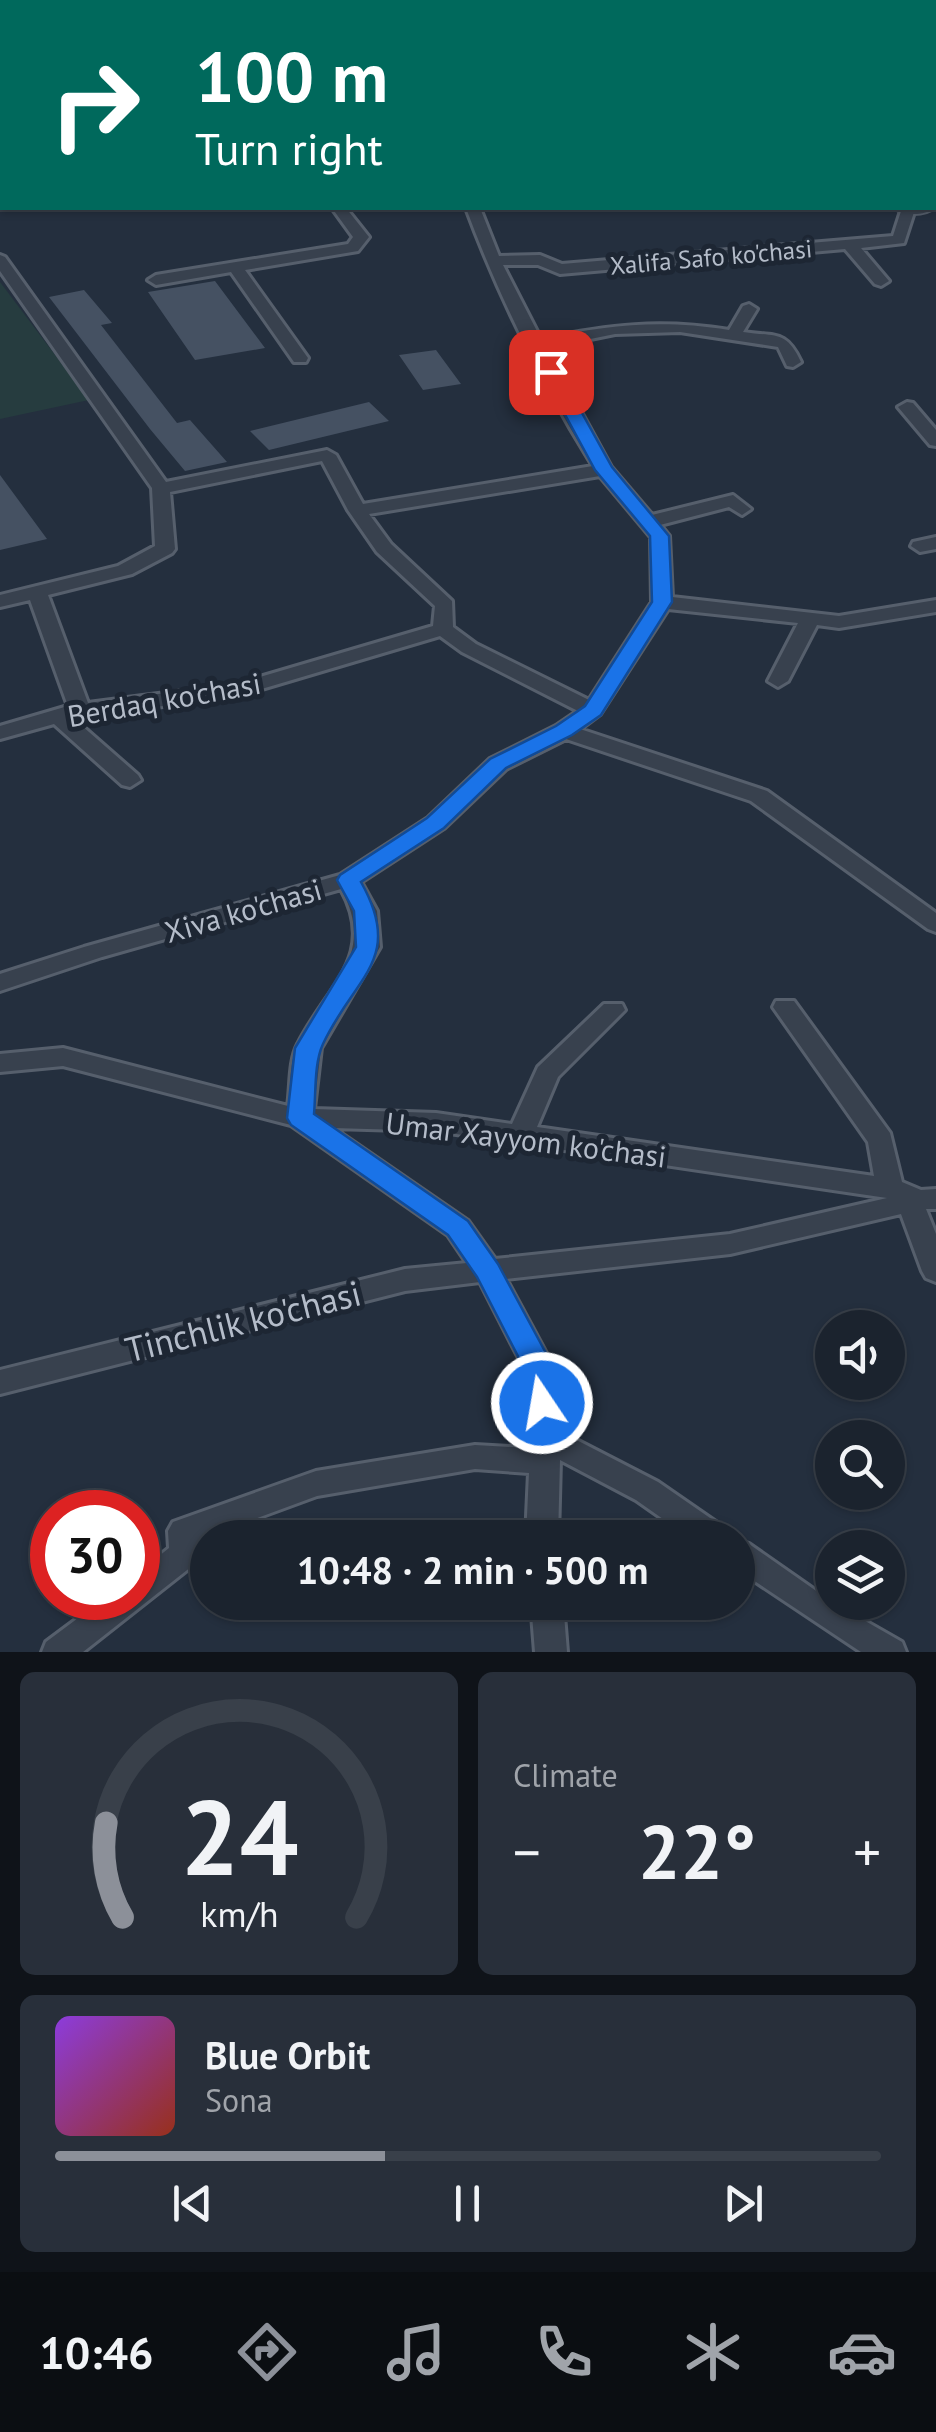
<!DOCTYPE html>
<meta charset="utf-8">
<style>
body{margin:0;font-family:"PT Sans",sans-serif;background:#282f3a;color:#f1f3f6;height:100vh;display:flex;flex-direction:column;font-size:38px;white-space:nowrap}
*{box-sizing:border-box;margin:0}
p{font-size:32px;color:#a0a4aa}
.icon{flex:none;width:55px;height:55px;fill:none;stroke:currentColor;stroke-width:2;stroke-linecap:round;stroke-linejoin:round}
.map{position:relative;height:1652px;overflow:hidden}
.side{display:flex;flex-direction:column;gap:20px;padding:20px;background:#0f1319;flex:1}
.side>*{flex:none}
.guide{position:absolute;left:0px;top:0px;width:938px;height:210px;box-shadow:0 2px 8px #0004,0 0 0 2px #39404a;background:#00695c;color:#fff;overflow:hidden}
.controls{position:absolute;left:815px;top:1310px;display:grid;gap:20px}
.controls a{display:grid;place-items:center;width:90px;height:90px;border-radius:50%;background:#1b232e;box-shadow:0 2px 8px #0004,0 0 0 2px #39404a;font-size:50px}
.speed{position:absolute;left:30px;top:1490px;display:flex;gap:20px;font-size:50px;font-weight:700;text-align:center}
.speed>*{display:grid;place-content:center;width:130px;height:130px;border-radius:50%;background:#1b232e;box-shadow:0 2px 8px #0004,0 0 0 2px #39404a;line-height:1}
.speed .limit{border:15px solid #d22;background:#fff;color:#111}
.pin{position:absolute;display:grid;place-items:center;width:85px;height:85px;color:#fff;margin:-42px;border-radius:20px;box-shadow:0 5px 15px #0006}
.me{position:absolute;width:110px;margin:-55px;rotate:348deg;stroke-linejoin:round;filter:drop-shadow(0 0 8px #0008)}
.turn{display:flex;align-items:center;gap:35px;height:210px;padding:0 30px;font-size:45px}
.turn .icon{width:130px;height:130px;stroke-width:2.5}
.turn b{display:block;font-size:70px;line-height:85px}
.big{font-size:75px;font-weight:700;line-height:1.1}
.side .widget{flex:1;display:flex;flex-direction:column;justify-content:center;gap:15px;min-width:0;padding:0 35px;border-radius:15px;background:#282f3a}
.side .dial{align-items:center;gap:0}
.dial svg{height:260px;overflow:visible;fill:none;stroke:#39404a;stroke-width:7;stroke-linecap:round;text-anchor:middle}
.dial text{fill:#f1f3f6;stroke:none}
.song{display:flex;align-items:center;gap:30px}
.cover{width:120px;height:120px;border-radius:15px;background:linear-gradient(135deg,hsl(270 70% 55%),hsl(10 70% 35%))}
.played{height:10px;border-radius:5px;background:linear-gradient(90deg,#8c9099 40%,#39404a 40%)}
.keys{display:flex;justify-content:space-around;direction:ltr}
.heat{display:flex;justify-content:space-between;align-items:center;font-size:55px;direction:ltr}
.side .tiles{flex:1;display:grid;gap:20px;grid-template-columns:1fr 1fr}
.widget:last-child{grid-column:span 2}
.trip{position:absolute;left:190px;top:1520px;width:565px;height:100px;border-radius:50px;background:#1b232e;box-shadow:0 2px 8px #0004,0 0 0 2px #39404a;font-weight:700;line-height:100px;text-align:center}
.tab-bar{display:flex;height:160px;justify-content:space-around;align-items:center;background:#0b0e12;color:#a0a4aa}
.tab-bar .icon{width:70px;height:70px}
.tab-bar .active{color:#8c9099}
.tab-bar b{font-size:45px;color:#f1f3f6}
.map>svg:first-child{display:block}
.green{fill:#263c3f}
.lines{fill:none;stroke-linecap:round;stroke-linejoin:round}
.canal{fill:#394c67;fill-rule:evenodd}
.building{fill:#455162}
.minor-casing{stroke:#565f6c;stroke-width:6}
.tertiary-casing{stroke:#565f6c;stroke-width:4}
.primary-casing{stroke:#414a57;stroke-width:5}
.minor{fill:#38414e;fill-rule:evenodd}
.tertiary{fill:#38414e;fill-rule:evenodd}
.primary{fill:#56606e;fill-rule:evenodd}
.route{fill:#1a73e8;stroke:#114b97;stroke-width:2.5}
.labels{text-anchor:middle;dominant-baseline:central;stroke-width:10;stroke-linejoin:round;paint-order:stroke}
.far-street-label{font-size:25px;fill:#b4bcc9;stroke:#1d2633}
.street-label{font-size:30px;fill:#b4bcc9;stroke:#1d2633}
.near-street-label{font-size:35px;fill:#b4bcc9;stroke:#1d2633}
</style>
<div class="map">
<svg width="936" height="1652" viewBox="0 0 936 1652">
<rect width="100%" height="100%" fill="#242f3e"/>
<path class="green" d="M0 282 89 400 0 419Z"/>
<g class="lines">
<path class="canal" d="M853 0H871L872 2H854Z
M935 31H936V41H935Z"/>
</g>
<path class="building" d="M215 281 265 348 195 360 148 292Z
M84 290 112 323 101 325 177 423 190 420 227 462 185 471 150 429 49 297Z
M436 350 461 384 423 390 399 355Z
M369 402 389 421 269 450 250 431Z
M0 475 47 539 0 550Z"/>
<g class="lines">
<defs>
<path id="minor" d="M125 0H145L146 2H127Z
M207 0H227L228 2H209Z
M838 0H854L855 2H840Z
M935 39H936V47H935Z
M332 208H346L369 237 358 251 245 270 308 358 306 362H294L231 272 156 285 148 280 156 275 348 244 353 237Z
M466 208H480L499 256 540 255 562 264 893 236 902 208 915 209 904 243 861 248 889 281 881 286 875 284 845 249 560 274 538 265H503L541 339C609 325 660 319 729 330L743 306 749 304 757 309 743 332C776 337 786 330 801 362L793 367 787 366 778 347 680 332 615 334 546 348 611 467 652 515 733 495 751 509 742 515 729 507 660 525 669 536 672 597 839 616 936 600V612L839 628 817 625 788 681 778 687 768 681 798 623 668 609 600 714 580 729 767 791 936 913V932L928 929 751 801 566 739 506 769 444 828 361 882 377 911 380 947 321 1048 314 1109 436 1113 512 1124 538 1067 604 1004H622L625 1010 558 1077 537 1127 874 1176 868 1142 773 1007 776 1001H794L890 1133 902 1182 921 1190 936 1189V1209H926L936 1234V1282L926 1278 922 1271 901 1214 730 1254 506 1279 554 1368 559 1431 658 1482 726 1529 730 1538H690L636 1500 560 1460 558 1538H526L529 1473 475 1469 317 1496 200 1539 201 1554 196 1563 83 1652H42L46 1642 105 1598H138V1573L169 1548 168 1531 173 1522 316 1471 475 1445 530 1448V1438L524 1368 480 1282 405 1291 0 1394V1370L405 1269 467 1263 448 1235 291 1125 63 1066 0 1072V1054L63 1048 288 1106C291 1087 289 1061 298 1044 327 986 378 956 341 889L102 957 0 991V974L84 947 340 875 428 818 490 759 556 726 578 711 462 652 440 636 238 696 73 718 138 775 141 780 130 787 122 785 54 724 0 739V726L68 706 30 600 0 607V595L118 566 155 546 152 488 0 271V255L5 257 166 482 327 450 336 455 363 504 593 466C543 385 499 297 466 208ZM322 461 348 510 377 552 435 606 433 626 236 684 88 703 48 595 132 574 172 553 175 549 170 492ZM600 476 651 537 652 602 589 700 476 644 453 627 452 601 391 544 369 514ZM333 1128 436 1131 887 1198 730 1234 495 1259 468 1221Z
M907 402 913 403 936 430V446L930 445 898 407Z
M936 537V549L920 552 911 546 913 542Z
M738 1540 749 1544 832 1602 902 1642 906 1652H861L738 1570Z
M531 1602H563L567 1652H535Z"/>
<path id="tertiary" d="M657 0H673L674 2H658Z
M935 126H936V137H935Z
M894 208H934C925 216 903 216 894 208Z"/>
<path id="primary" d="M0 138 2 139V152H0Z"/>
</defs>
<use href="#minor" class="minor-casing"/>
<use href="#tertiary" class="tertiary-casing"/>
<use href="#primary" class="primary-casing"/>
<use href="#minor" class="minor"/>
<use href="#tertiary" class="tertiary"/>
<use href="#primary" class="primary"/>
</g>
<path class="route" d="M545 368H557L612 467 669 536 672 602 601 715 572 735 506 768 444 828 361 882C405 960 354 977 323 1044 314 1063 316 1093 314 1114L468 1221 498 1264 554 1368 557 1403 553 1411 542 1415 532 1411 524 1368 477 1277 448 1235 291 1125 287 1118 295 1048 356 947 354 911 337 880 340 875 427 818 490 759 556 726 585 706 652 602 650 536 595 470 542 372Z"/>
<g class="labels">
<g class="far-street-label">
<text transform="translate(711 257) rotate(-5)">Xalifa Safo ko'chasi</text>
</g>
<g class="street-label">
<text transform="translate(164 699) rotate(-10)">Berdaq ko'chasi</text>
<text transform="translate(243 910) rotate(-16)">Xiva ko'chasi</text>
<text transform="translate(526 1139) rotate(7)">Umar Xayyom ko'chasi</text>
</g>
<g class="near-street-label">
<text transform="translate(243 1321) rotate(-14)">Tinchlik ko'chasi</text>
</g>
</g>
</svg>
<div class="controls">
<a><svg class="icon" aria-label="sound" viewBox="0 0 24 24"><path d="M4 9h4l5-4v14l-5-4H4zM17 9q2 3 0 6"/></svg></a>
<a><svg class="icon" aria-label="search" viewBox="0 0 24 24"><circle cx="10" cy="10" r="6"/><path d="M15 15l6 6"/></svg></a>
<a><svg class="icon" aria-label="layers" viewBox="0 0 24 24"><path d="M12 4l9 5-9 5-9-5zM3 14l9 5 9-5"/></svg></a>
</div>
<div class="speed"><div class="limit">30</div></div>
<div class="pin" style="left:551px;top:372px;background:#d93025"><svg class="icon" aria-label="arrive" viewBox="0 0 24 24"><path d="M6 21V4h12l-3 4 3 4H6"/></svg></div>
<svg class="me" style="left:542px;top:1403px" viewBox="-20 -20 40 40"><circle r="17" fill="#1a73e8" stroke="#fff" stroke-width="3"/><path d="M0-11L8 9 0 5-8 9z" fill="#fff"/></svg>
<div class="trip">10:48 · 2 min · 500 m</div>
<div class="guide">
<div class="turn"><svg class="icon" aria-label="right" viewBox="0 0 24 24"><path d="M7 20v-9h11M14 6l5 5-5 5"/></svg><div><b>100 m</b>Turn right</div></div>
</div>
</div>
<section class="side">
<div class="tiles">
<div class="widget dial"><svg viewBox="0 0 100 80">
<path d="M14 69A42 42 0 1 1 86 69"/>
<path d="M14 69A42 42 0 0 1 9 40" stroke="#8c9099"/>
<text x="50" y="56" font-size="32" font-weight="700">24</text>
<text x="50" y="72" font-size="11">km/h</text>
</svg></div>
<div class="widget"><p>Climate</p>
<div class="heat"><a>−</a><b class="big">22°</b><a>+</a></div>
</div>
<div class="widget">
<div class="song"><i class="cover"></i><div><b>Blue Orbit</b><p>Sona</p></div></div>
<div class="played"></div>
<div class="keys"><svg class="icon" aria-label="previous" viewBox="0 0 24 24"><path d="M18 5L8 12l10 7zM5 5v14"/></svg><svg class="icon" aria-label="pause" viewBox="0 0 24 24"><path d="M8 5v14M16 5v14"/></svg><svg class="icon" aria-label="next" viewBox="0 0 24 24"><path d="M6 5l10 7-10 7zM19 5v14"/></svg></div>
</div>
</div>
</section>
<nav class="tab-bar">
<b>10:46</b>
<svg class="icon active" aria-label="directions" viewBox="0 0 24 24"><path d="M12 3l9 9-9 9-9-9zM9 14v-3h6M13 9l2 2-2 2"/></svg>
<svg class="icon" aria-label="music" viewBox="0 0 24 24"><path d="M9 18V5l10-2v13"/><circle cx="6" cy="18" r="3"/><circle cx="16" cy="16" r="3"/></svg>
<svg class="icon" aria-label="phone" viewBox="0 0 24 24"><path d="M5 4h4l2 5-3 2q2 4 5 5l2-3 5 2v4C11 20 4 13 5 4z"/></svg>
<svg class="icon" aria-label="climate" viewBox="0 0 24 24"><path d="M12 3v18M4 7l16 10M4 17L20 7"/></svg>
<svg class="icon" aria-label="car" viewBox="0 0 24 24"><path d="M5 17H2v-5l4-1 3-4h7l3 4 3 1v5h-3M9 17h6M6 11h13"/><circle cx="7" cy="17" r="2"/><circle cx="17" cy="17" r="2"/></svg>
</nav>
